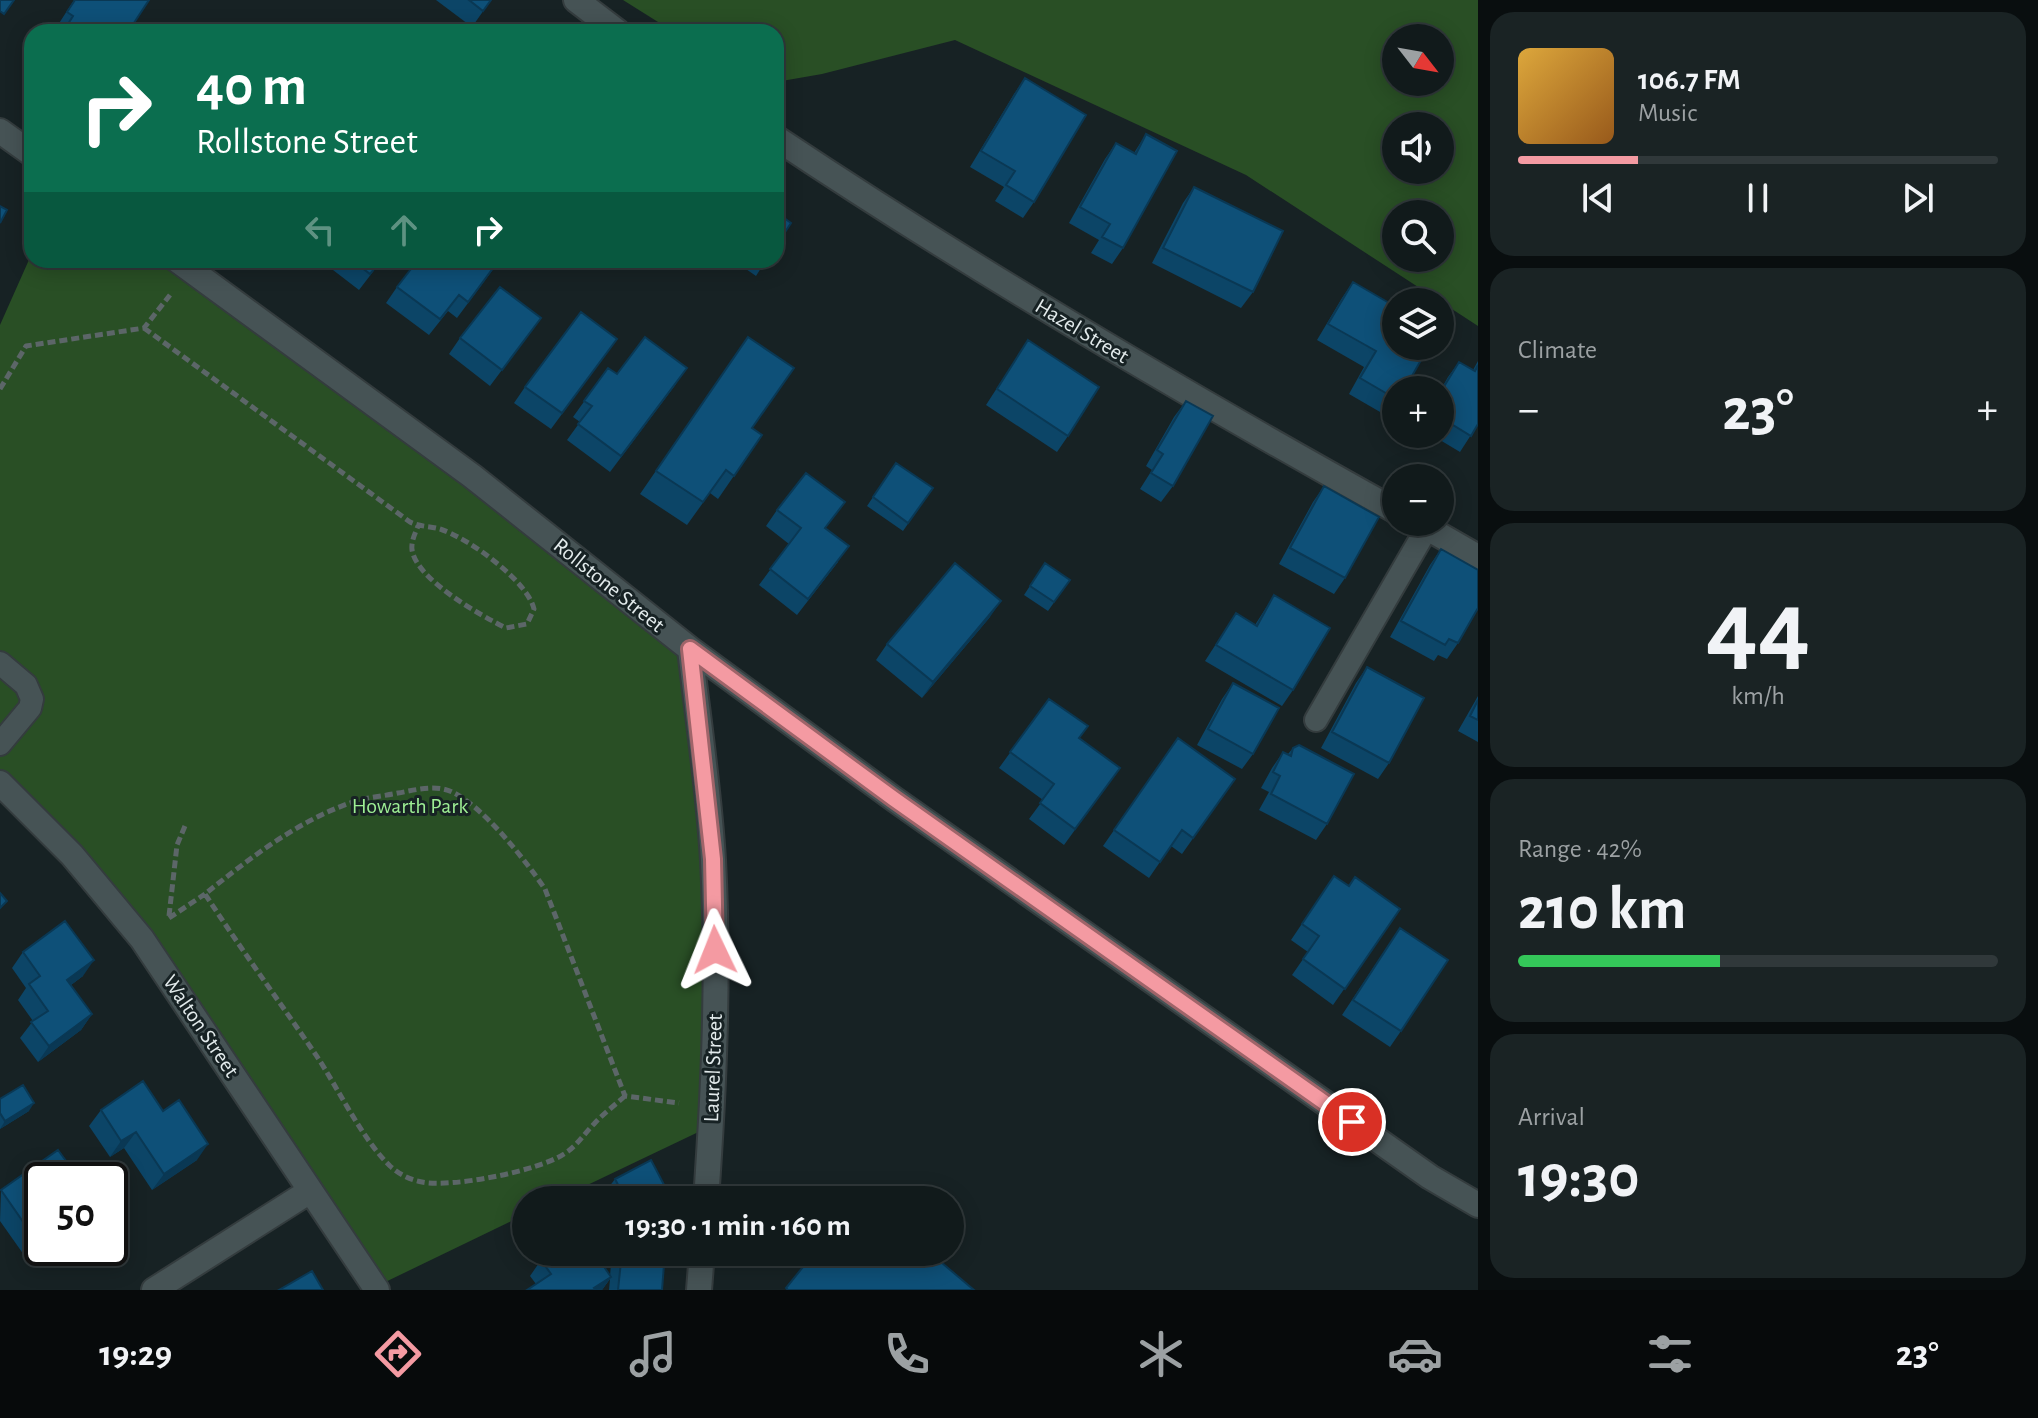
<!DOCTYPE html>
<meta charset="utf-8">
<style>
body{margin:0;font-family:"Alegreya Sans",sans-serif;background:#1a2324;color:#f1f3f6;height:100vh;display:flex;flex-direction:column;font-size:30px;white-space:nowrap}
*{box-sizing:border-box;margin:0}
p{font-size:26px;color:#9ca1a3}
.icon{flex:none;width:44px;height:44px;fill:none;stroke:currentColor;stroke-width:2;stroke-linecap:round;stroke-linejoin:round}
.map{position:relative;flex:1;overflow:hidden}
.panel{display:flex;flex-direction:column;gap:12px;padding:12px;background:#090e0f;width:560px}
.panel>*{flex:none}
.top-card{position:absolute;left:24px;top:24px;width:760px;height:244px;border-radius:24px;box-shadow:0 4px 20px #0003,0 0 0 2px #30383a;background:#0b6e4f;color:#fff;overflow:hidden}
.needle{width:52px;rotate:121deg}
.buttons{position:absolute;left:1382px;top:24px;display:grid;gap:16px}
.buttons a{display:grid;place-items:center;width:72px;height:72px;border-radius:50%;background:#111a1b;box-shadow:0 4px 20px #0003,0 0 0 2px #30383a;font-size:40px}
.speed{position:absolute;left:24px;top:1162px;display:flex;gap:16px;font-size:40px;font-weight:700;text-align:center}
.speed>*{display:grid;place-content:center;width:104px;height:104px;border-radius:50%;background:#111a1b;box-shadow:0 4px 20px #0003,0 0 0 2px #30383a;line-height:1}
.speed .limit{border:4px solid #111;border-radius:12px;background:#fff;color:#111}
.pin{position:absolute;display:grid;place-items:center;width:68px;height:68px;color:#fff;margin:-34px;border:4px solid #fff;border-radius:50%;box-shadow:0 2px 8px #0007}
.me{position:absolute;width:88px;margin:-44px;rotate:358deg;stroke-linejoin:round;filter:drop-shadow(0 0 6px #0008)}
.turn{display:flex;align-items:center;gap:28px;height:168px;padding:0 40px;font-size:36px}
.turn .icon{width:104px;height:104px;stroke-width:2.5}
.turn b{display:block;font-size:56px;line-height:68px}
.lanes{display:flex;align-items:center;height:76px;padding:0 40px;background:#0003;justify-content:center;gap:40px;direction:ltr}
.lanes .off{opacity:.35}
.big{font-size:60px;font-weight:700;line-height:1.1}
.panel .widget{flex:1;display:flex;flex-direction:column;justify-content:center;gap:12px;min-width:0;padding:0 28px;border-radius:24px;background:#1a2324}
.panel .dial{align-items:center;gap:0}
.dial b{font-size:104px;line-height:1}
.song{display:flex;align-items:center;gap:24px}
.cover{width:96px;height:96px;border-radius:12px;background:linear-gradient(135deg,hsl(40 70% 55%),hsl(30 70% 35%))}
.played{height:8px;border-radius:4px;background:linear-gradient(90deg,#f49aa2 25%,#30383a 25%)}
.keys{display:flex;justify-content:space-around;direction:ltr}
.heat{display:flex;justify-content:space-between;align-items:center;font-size:44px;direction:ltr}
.charge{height:12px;border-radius:6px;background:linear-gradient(90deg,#34c759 42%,#30383a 0)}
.trip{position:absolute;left:512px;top:1186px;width:452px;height:80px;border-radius:40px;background:#111a1b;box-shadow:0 4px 20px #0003,0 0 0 2px #30383a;font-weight:700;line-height:80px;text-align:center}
.dock{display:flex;height:128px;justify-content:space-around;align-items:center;background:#070a0b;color:#9ca1a3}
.dock .icon{width:56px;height:56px}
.dock .selected{color:#f49aa2}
.dock b{font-size:36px;color:#f1f3f6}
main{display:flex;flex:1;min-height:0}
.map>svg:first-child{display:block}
.green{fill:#294f25;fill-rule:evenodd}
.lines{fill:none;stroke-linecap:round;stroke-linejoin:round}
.service-casing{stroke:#343c3e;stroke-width:26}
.minor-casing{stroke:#343c3e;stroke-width:28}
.secondary-casing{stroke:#343c3e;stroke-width:28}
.path{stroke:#5c6668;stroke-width:5;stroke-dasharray:8 4;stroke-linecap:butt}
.service{stroke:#465355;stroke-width:22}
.minor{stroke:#465355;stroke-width:24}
.secondary{stroke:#465355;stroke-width:24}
.wall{fill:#0c4567}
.shaded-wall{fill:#0a3854}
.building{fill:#0e5078;stroke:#0a3854;stroke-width:2}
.route-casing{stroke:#9f6469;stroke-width:20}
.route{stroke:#f49aa2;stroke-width:14}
.labels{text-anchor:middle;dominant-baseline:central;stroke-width:6;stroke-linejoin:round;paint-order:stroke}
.street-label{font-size:22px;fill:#e3ebec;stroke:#172224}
.park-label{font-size:22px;fill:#9ded94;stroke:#172224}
</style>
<main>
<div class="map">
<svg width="1478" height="1290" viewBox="0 0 1478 1290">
<rect width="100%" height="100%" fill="#172224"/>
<path class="green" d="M623 0H1478V326L1246 175 955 40 822 74 776 82V32H674ZM1396 38H1440V82H1396ZM1396 126H1440V170H1396ZM1396 214H1440V258H1396Z
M32 253V260H177L690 649 704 771 711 1126 556 1200H526V1214L375 1287 173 982 0 783V325Z"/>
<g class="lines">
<defs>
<path id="service" d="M0 663 26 685 32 699 30 708 0 744
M1316 720 1427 528"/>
<path id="minor" d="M576 0 618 32
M776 138C977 272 1185 394 1396 511
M1417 522 1478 557
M0 783 72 855 142 939 377 1290
M154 1290 310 1191"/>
<path id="secondary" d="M0 131 32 154
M177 260 472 476 690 649 894 799 1430 1177 1478 1205
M690 649C698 719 709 790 713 860 719 974 714 1087 706 1200
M699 1290 702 1252"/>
</defs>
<use href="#service" class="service-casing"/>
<use href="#minor" class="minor-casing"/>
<use href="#secondary" class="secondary-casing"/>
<path class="path" d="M144 328 410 522C420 527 430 526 440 529 468 538 527 580 534 609L527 624 506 628C480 615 417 580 412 550 411 541 415 534 418 526
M0 389 26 346 144 328 170 295
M169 916 177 845 185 826
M169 918 205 894
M625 1096C615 1105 603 1114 594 1124 583 1135 577 1146 564 1154 538 1171 452 1188 422 1182 410 1180 399 1174 390 1166 362 1139 338 1088 316 1055 279 1001 241 949 205 894 250 858 300 819 356 801 369 797 384 796 398 793 416 790 435 784 452 792 483 806 526 861 545 889L625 1096 679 1103"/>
<use href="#service" class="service"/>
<use href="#minor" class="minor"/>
<use href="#secondary" class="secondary"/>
</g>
<path class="wall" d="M74 0H149L128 32H62L56 28Z
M436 0H491L472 27Z
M1025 78 1034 202 1023 218 995 201 1004 187 970 167 1014 94Z
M1146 134 1123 248 1112 264 1091 253 1099 240 1069 223 1105 159 1116 143 1134 153Z
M1194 187 1253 292 1241 308 1152 263 1183 203Z
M320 260H382L359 290Z
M500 260 457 318 448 311 429 335 386 303 397 287Z
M733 260H766L756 276Z
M1353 282 1396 390V402L1387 416 1349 394 1364 367 1317 340 1342 298Z
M541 318 490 386 449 354 460 338Z
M748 337 752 428 762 435 718 499 710 493 687 525 640 494Z
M617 339 551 429 514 403 525 387Z
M1028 340 1068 436 1057 452 986 405Z
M1478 361V424L1460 452 1430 434H1440V391L1448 377 1459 362 1473 370Z
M608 368 617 374 676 384 610 472 567 440 580 422 573 417Z
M1186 401 1173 486 1161 502 1140 489 1152 470 1146 466 1174 417Z
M896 463 933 488 903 531 867 506Z
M1324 486 1345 578 1334 594 1279 564 1313 502Z
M777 510 826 528 838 562 797 615 759 585 789 544 766 526Z
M1441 549 1458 643 1447 659 1438 655 1434 661 1390 637 1430 565Z
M1045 563 1070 580 1048 611 1024 595Z
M1274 595 1293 690 1282 706 1205 661 1236 613 1255 625Z
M990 617 922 698 876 660 887 644Z
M1367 667 1389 763 1378 779 1321 748 1356 683Z
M1233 683 1253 754 1242 769 1197 745 1222 699Z
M1478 696V742L1458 731Z
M1049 699 1079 738 1120 768 1064 845 1029 819 1043 800 999 768Z
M1178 738 1235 779 1182 854 1171 846 1149 878 1103 846Z
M1293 748 1327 824 1316 840 1259 810 1269 792 1261 788 1272 768 1283 752 1288 754Z
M1334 876 1349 886 1400 909 1333 1005 1292 975 1308 952 1291 940Z
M1389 944 1401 1031 1390 1047 1342 1015Z
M23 952 83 976 71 985 92 1014 81 1030 38 1062 20 1038 33 1021 18 1000 26 988 12 968Z
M0 1099 29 1111 0 1129Z
M101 1110 197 1160 152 1190 124 1148 110 1157 89 1126Z
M615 1179 669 1200H616L609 1187Z
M1 1190 42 1242 24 1255 0 1221Z
M612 1252H665L662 1290H609L610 1279 602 1290 536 1284 530 1276 541 1260 610 1276Z"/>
<path class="shaded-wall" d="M1001 601 990 617 922 698 933 682Z
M94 960 83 976 56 996 67 980Z
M92 1014 81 1030 38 1062 49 1046Z
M34 1103 29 1111 0 1129 5 1121Z
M136 1132 124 1148 110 1157 121 1141Z
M208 1144 197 1160 152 1190 164 1174Z
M42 1234V1242L24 1255 35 1239Z
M611 1277 602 1290H593L594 1288Z"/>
<path class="building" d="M0 0H14L4 14 0 11Z
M75 0H149L128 32H63L73 16 67 12Z
M469 0H491L483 11Z
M1025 78 1086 115 1034 202 1006 185 1015 171 981 151Z
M1146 134 1177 151 1123 248 1102 237 1110 224 1080 207 1116 143 1136 154Z
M1194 187 1283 231 1253 292 1163 248Z
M0 206 7 210 0 223Z
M776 212 791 223 776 246Z
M352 260H381L370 274Z
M418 260H499L468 302 459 295 440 319 397 287Z
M1353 282 1396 307V346H1429L1404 390H1396V399L1360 378 1376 351 1328 324Z
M500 287 541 318 502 370 460 338Z
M581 312 617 339 562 413 525 387Z
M645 337 687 368 621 456 578 424 592 406 584 401 608 368 617 374Z
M748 337 794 368 752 428 762 435 734 476 726 470 703 502 656 471Z
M1028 340 1099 387 1068 436 997 389Z
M1459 362 1475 371 1478 365V424L1471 436 1440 417V393Z
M1186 401 1213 416 1173 486 1151 473 1163 454 1157 450Z
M896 463 933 488 908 523 873 497Z
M806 473 845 502 825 528 849 546 808 599 770 569 801 528 777 510Z
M1324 486 1379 517 1345 578 1290 548Z
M1441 549 1478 570V608L1458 643 1449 639 1445 645 1401 621Z
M955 563 1001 601 933 682 887 644Z
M1045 563 1070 580 1054 602 1030 586Z
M1274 595 1330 628 1293 690 1216 645 1236 613 1257 626Z
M1367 667 1424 698 1389 763 1332 732Z
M1233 683 1279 708 1253 754 1208 729Z
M1049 699 1088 726 1079 738 1120 768 1075 829 1040 803 1054 784 1010 752Z
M1478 700V720L1470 716Z
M1178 738 1235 779 1193 838 1182 830 1160 862 1114 830Z
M1299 745 1354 774 1327 824 1271 794 1280 776 1273 772 1283 752 1291 756 1293 748Z
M1334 876 1349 886 1355 877 1400 909 1345 989 1303 959 1319 936 1302 924Z
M0 893 7 901 0 908Z
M65 921 94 960 67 980 92 1014 49 1046 31 1022 48 1011 29 984 40 976 23 952Z
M1400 928 1448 960 1401 1031 1353 1000Z
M143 1081 163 1111 179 1100 208 1144 164 1174 136 1132 121 1141 101 1110Z
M23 1085 34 1103 5 1121 0 1113V1099Z
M58 1150 80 1180H42V1234L35 1239 1 1190Z
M651 1160 671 1198 667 1200H626L615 1179Z
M553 1252H594L611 1277 594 1288 596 1290H527L551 1274 541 1260Z
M622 1252H665L662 1290H618Z
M815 1252H929L974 1290H788L786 1288Z
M312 1271 323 1290H279Z"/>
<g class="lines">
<defs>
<path id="route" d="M715 950 713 859 690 649 894 799 1352 1122"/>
</defs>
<use href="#route" class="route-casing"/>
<use href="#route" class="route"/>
</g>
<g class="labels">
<g class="street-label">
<text transform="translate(1082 331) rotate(31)">Hazel Street</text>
<text transform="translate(609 585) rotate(39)">Rollstone Street</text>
<text transform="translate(201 1026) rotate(56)">Walton Street</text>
<text transform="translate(713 1068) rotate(-88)">Laurel Street</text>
</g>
<g class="park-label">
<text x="410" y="806">Howarth Park</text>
</g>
</g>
</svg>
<div class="buttons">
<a><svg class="needle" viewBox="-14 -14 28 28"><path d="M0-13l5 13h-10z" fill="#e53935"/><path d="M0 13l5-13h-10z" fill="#9ca1a3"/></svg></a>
<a><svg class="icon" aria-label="sound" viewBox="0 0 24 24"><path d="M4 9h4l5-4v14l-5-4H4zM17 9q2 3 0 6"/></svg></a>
<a><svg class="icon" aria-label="search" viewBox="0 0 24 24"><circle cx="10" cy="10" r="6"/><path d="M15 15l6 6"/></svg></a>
<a><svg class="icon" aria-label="layers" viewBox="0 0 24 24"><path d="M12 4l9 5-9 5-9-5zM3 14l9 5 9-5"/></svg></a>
<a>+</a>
<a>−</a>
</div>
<div class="speed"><div class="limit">50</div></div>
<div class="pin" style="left:1352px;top:1122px;background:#d93025"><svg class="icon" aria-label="arrive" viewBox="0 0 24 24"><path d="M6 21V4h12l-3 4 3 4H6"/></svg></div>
<svg class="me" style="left:715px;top:950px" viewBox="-20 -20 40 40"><path d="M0-17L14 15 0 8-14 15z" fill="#f49aa2" stroke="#fff" stroke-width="4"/></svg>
<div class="trip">19:30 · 1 min · 160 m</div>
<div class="top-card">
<div class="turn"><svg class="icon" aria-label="right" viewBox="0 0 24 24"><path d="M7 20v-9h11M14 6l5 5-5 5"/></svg><div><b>40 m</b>Rollstone Street</div></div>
<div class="lanes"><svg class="icon off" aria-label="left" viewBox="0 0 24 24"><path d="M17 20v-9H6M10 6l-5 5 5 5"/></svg><svg class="icon off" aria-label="ahead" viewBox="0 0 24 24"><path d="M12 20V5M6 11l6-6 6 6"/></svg><svg class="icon" aria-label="right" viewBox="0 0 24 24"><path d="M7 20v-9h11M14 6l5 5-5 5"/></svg></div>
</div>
</div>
<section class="panel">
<div class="widget">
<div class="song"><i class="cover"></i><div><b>106.7 FM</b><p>Music</p></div></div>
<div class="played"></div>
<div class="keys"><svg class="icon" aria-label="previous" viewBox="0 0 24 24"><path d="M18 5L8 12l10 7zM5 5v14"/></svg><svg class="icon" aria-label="pause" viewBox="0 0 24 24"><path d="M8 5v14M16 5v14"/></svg><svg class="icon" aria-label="next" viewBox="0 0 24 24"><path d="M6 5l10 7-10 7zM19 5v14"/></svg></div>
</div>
<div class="widget"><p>Climate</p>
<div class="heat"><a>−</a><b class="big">23°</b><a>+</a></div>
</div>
<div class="widget dial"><b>44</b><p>km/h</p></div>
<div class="widget"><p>Range · 42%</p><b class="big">210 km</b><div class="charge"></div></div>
<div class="widget"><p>Arrival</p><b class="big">19:30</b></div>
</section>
</main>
<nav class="dock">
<b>19:29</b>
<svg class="icon selected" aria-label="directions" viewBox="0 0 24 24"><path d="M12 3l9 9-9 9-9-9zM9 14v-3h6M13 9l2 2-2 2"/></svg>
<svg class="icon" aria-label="music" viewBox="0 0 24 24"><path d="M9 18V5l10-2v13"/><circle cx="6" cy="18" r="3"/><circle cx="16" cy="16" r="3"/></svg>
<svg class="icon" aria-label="phone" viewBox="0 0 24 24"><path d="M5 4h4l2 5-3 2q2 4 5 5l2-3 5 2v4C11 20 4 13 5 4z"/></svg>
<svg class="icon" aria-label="climate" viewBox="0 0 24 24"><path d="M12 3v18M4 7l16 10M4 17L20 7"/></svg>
<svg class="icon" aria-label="car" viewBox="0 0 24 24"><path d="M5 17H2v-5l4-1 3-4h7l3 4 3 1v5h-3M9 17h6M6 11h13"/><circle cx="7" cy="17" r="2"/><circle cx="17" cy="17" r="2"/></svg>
<svg class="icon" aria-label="filters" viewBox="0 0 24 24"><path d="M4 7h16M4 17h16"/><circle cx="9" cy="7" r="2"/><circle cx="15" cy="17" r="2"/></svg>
<b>23°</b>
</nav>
